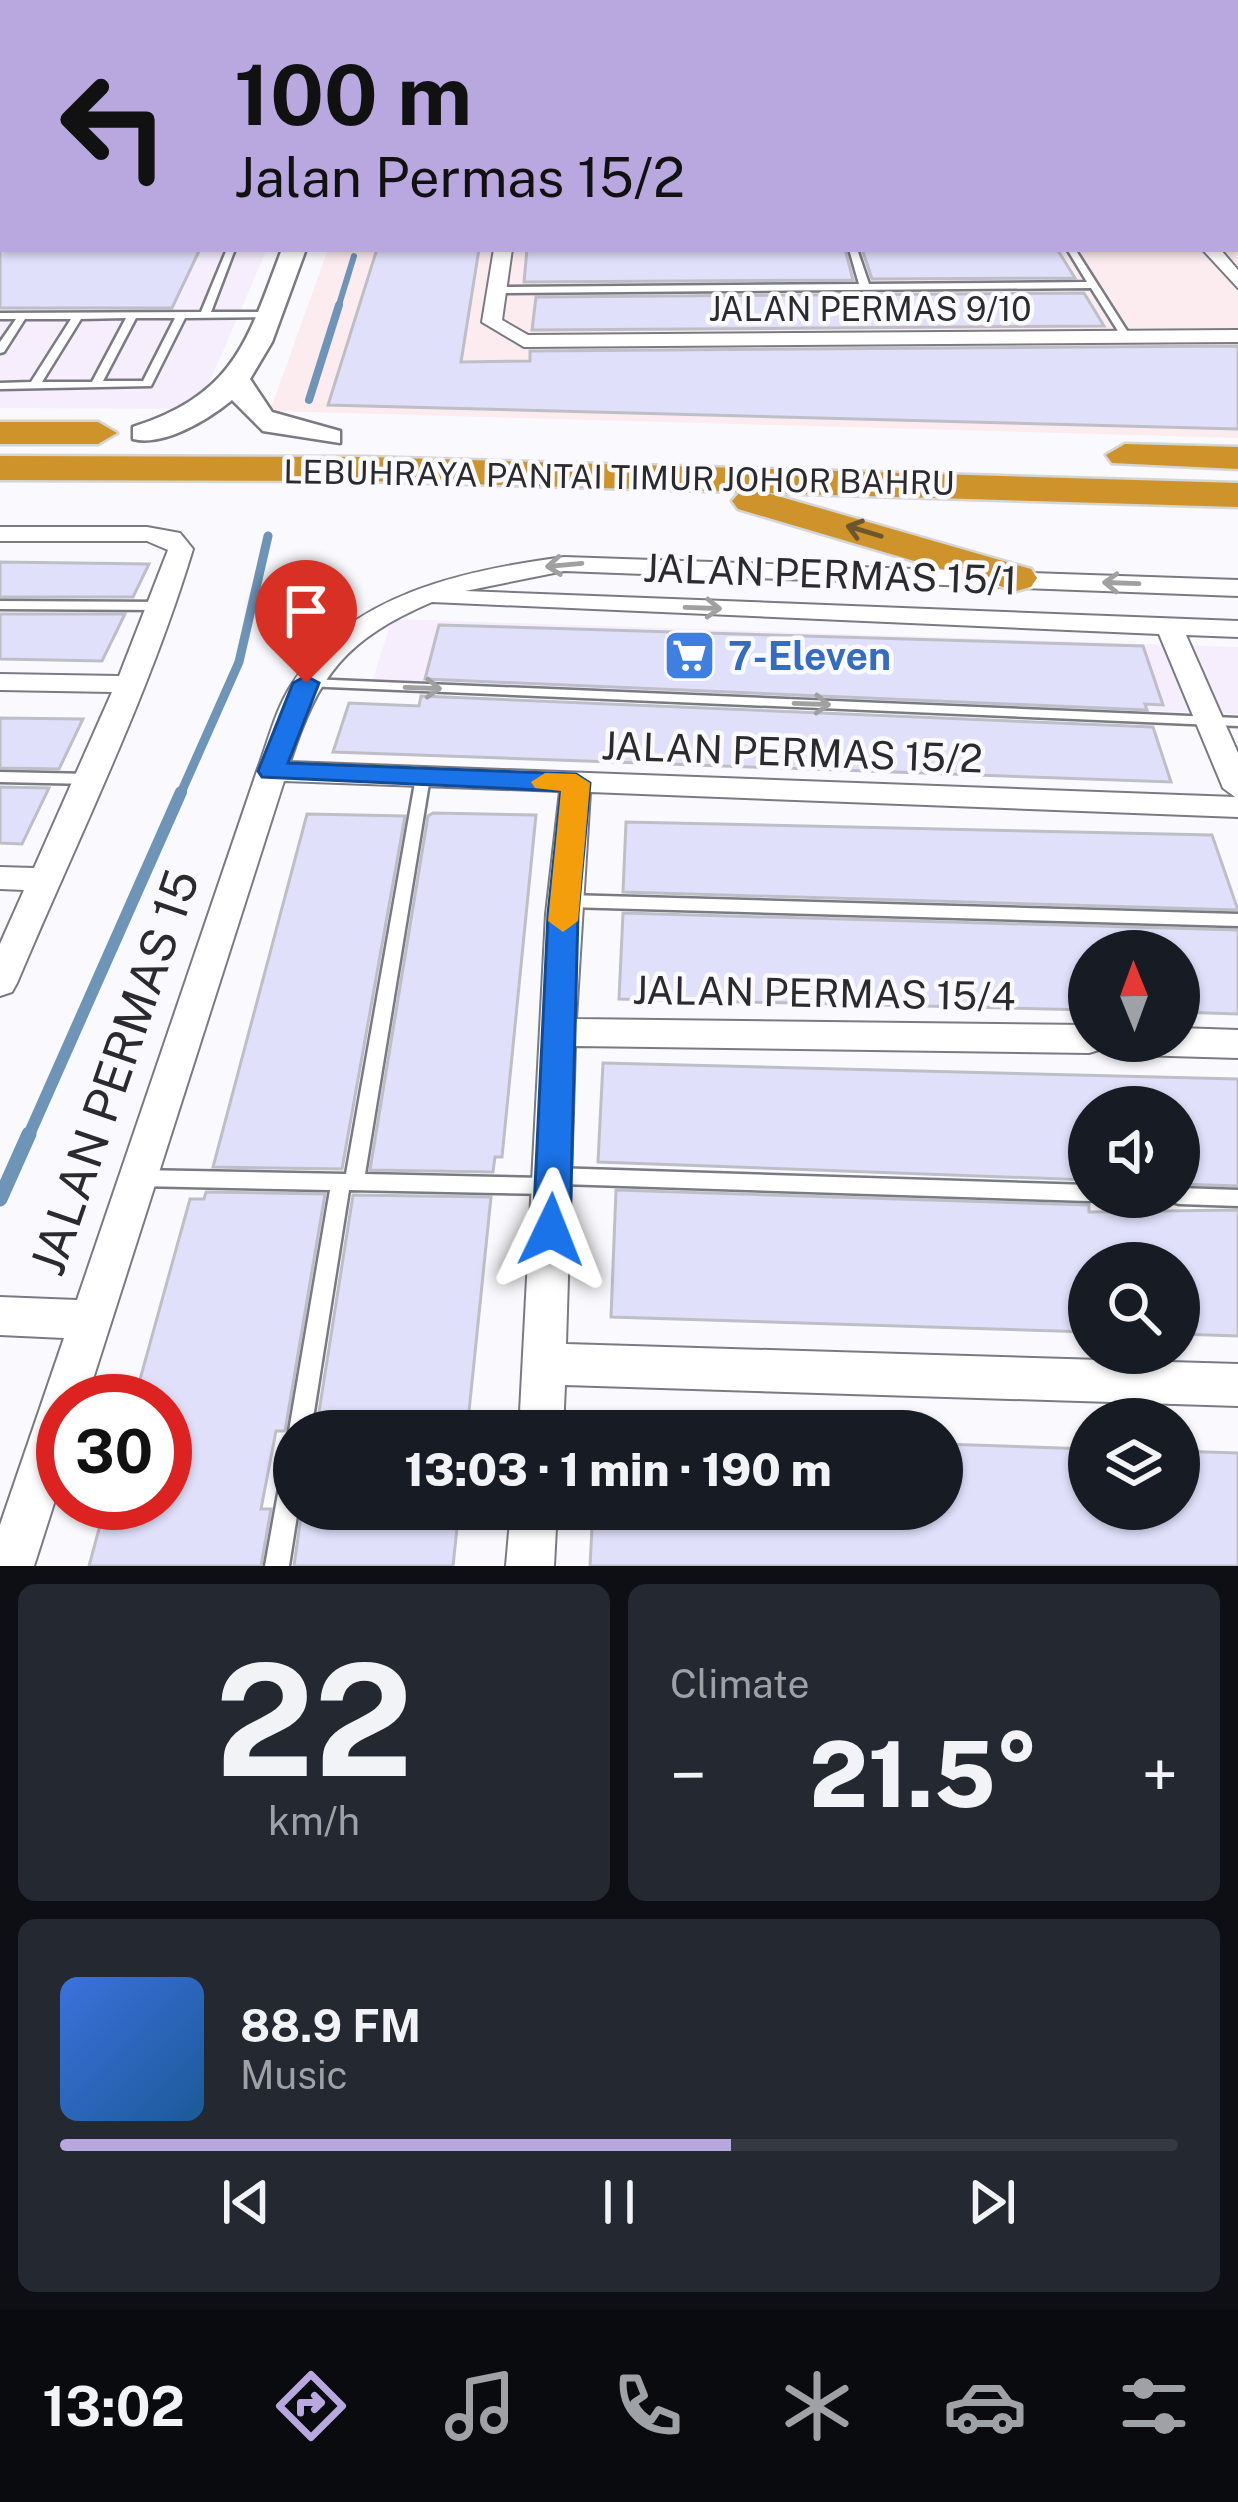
<!DOCTYPE html>
<meta charset="utf-8">
<style>
body{margin:0;font-family:"Public Sans",sans-serif;background:#242831;color:#f1f3f6;height:100vh;display:flex;flex-direction:column;font-size:45px;white-space:nowrap}
*{box-sizing:border-box;margin:0}
p{font-size:39px;color:#9ea1a6}
.icon{flex:none;width:66px;height:66px;fill:none;stroke:currentColor;stroke-width:2;stroke-linecap:round;stroke-linejoin:round}
.map{position:relative;height:1566px;overflow:hidden}
.details{display:flex;flex-direction:column;gap:18px;padding:18px;background:#0d0f14;flex:1}
.details>*{flex:none}
.banner{position:absolute;left:0px;top:0px;width:1239px;height:252px;box-shadow:0 3px 9px #0004;background:#b9a8e0;color:#111;overflow:hidden}
.needle{width:78px;rotate:359deg}
.tools{position:absolute;left:1068px;top:930px;display:grid;gap:24px}
.tools a{display:grid;place-items:center;width:132px;height:132px;border-radius:50%;background:#171b24;box-shadow:0 3px 9px #0004;font-size:60px}
.speed{position:absolute;left:36px;top:1374px;display:flex;gap:24px;font-size:60px;font-weight:700;text-align:center}
.speed>*{display:grid;place-content:center;width:156px;height:156px;border-radius:50%;background:#171b24;box-shadow:0 3px 9px #0004;line-height:1}
.speed .limit{border:18px solid #d22;background:#fff;color:#111}
.pin{position:absolute;display:grid;place-items:center;width:102px;height:102px;color:#fff;margin:-123px -51px;border-radius:50% 50% 50% 0;rotate:-45deg;box-shadow:0 0 12px #0007}
.pin .icon{rotate:45deg}
.me{position:absolute;width:132px;margin:-66px;rotate:2deg;stroke-linejoin:round;filter:drop-shadow(0 0 9px #0008)}
.turn{display:flex;align-items:center;gap:42px;height:252px;padding:0 36px;font-size:54px}
.turn .icon{width:156px;height:156px;stroke-width:2.5}
.turn b{display:block;font-size:84px;line-height:102px}
.big{font-size:90px;font-weight:800;line-height:1.1}
.details .tile{flex:1;display:flex;flex-direction:column;justify-content:center;gap:18px;min-width:0;padding:0 42px;border-radius:18px;background:#242831}
.details .dial{align-items:center;gap:0}
.dial b{font-size:156px;line-height:1}
.song{display:flex;align-items:center;gap:36px}
.cover{width:144px;height:144px;border-radius:18px;background:linear-gradient(135deg,hsl(220 70% 55%),hsl(210 70% 35%))}
.played{height:12px;border-radius:6px;background:linear-gradient(90deg,#b9a8e0 60%,#363941 60%)}
.keys{display:flex;justify-content:space-around;direction:ltr}
.heat{display:flex;justify-content:space-between;align-items:center;font-size:66px;direction:ltr}
.details .tiles{flex:1;display:grid;gap:18px;grid-template-columns:1fr 1fr}
.tile:last-child{grid-column:span 2}
.trip{position:absolute;left:273px;top:1410px;width:690px;height:120px;border-radius:60px;background:#171b24;box-shadow:0 3px 9px #0004;font-weight:800;line-height:120px;text-align:center}
.dock{display:flex;height:192px;justify-content:space-around;align-items:center;background:#090b0e;color:#9ea1a6}
.dock .icon{width:84px;height:84px}
.dock .current{color:#b9a8e0}
.dock b{font-size:54px;color:#f1f3f6}
.map>svg:first-child{display:block}
.commercial{fill:#f6edfd}
.industrial{fill:#fcecf0}
.lines{fill:none;stroke-linecap:round;stroke-linejoin:round}
.stream-far4{stroke:#6e94b7;stroke-width:6}
.stream-far3{stroke:#6e94b7;stroke-width:8}
.stream-far2{stroke:#6e94b7;stroke-width:9}
.stream-far1{stroke:#6e94b7;stroke-width:12}
.stream{stroke:#6e94b7;stroke-width:15}
.building{fill:#e0e0fb;stroke:#bebec6;stroke-width:3}
.lane-casing{stroke:#7a7b82;stroke-width:5}
.street-casing{stroke:#7a7b82;stroke-width:4}
.secondary-casing{stroke:#7a7b82;stroke-width:5}
.highway-casing{stroke:#d5d5d5;stroke-width:5}
.lane{fill:#fff;fill-rule:evenodd}
.street{fill:#fff;fill-rule:evenodd}
.secondary{fill:#fff;fill-rule:evenodd}
.highway{fill:#cf932b;fill-rule:evenodd}
.oneway{stroke:#6d552d}
.oneway2{stroke:#a0a0a1}
.route{fill:#1a73e8;stroke:#114b97;stroke-width:3}
.slow{fill:#f59e0b}
.labels{text-anchor:middle;dominant-baseline:central;stroke-width:9;stroke-linejoin:round;paint-order:stroke}
.far-street-label{font-size:33px;fill:#2b2b2e;stroke:#fafafe}
.street-label{font-size:39px;fill:#2b2b2e;stroke:#fafafe}
.shop-label{font-size:39px;font-weight:bold;fill:#366cbe;stroke:#fafafe;text-anchor:start}
.near-street-label{font-size:48px;fill:#2b2b2e;stroke:#fafafe}
</style>
<div class="map">
<svg width="1238" height="1566" viewBox="0 0 1238 1566">
<rect width="100%" height="100%" fill="#fafafe"/>
<path class="commercial" d="M0 19 3 249H267L198 409 0 408Z
M392 619 1238 647V714L372 682Z"/>
<path class="industrial" d="M1238 79V438L270 411 328 249H1236Z"/>
<g class="lines">
<path class="stream-far4" d="M338 308 354 256"/>
<path class="stream-far3" d="M309 400 339 305"/>
<path class="stream-far2" d="M180 795 239 662 268 536"/>
<path class="stream-far1" d="M28 1137 181 792"/>
<path class="stream" d="M0 1199 29 1134"/>
</g>
<path class="building" d="M0 249H200L172 308H0Z
M377 249H479L461 362 530 361V351L1238 346V429L328 405Z
M527 249H845L853 280 524 282Z
M862 249H1057L1075 278 872 279Z
M1084 293 1104 326 532 330 536 297Z
M0 562 149 564 133 597H0Z
M0 614H125L102 661 0 659Z
M439 625 1143 646 1163 705 1145 704 1147 710 425 679Z
M421 696 1153 727 1171 782 333 752 349 703 419 706Z
M0 718 83 719 59 769 0 768Z
M0 787 49 788 22 844 0 843Z
M433 813 536 815 502 1157H495L493 1172 370 1170 428 816Z
M307 814 405 816 342 1169 213 1167Z
M626 822 1212 835 1238 910 623 892Z
M623 913 1238 930V1014L1179 1012V951H1089V1010L619 999Z
M603 1063 1238 1079V1186L1179 1184V1107H1089V1180L598 1162Z
M616 1190 1089 1205V1212L1238 1210V1336L1179 1334V1263H1089V1332L611 1317Z
M206 1192 325 1194 285 1431H276L261 1509H271L261 1566H89L106 1503H165V1401H134L190 1199H204Z
M353 1195 491 1197 467 1431H316Z
M942 1444 1089 1449V1509H1179V1451L1238 1453V1566H590L593 1509H942Z
M302 1509H459L453 1566H294Z"/>
<g class="lines">
<defs>
<path id="lane" d="M31 0H37L34 3H28Z
M143 0H149L146 3H140Z
M273 1H387L390 3H270Z
M1236 7H1238V11H1236Z
M1236 40H1238V44H1236Z
M0 50H3V54H0Z
M0 90H3V94H0Z
M1236 116H1238V120H1236Z
M3 122V129L0 130V123Z
M3 159V166L0 167V160Z
M1236 187H1238V191H1236Z
M227 249H235L211 312H268L273 315 271 317 185 318 151 386 0 389V383L31 382 71 319H25L4 352 0 353V342L16 319H0V313L201 312ZM126 318 92 382H42L81 319ZM136 318H175L143 381H103Z
M849 249H857L869 284 1087 282 1067 249H1075L1131 337 1123 339 1091 288 497 293 492 290 497 287 859 284Z
M0 601 163 602 169 606 163 610 0 609Z
M309 679 1238 718V726L304 686 302 683Z
M0 772 90 774 97 779 90 784 0 782Z
M423 772 430 777 365 1174 544 1178 546 1170 553 1168 1089 1185V1197H1097L1096 1199 1089 1201 561 1184 559 1192 552 1194 349 1190 311 1431H294V1439H292L289 1431 330 1190 138 1186 131 1184 128 1178 131 1172 138 1170 346 1174 416 777Z
M567 895 1238 914V926L567 907 561 905 559 901 561 897Z
M1179 1188 1238 1190V1206L1179 1204 1172 1202 1170 1197H1179Z
M294 1455V1509H298L289 1566H265L283 1466 286 1458Z"/>
<path id="street" d="M810 0H822L823 3H811Z
M928 0H940L941 3H929Z
M1163 0H1177L1179 3H1165Z
M1236 20H1238V28H1236Z
M0 22H3V30H0Z
M1236 57H1238V65H1236Z
M1236 85H1238V93H1236Z
M1236 143H1238V153H1236Z
M1236 228H1238V238H1236Z
M494 249H512L502 320 528 335 1238 330V342L524 347 482 322Z
M1202 249H1220L1238 270V288Z
M0 527H147L180 533 193 549C148 698 77 840 17 983L12 992 0 996V944L24 890 0 889V867L34 868 112 692 0 690V674L119 676 168 550 147 541H0Z
M564 557 1238 580V596L564 571 465 591 1238 621V637L1186 635 1238 753V817L590 792 576 1019 1089 1025V1041H1106L1102 1049 1089 1053 575 1046 566 1344 1238 1364V1406L565 1385 563 1431H519L546 914 560 791 284 781 86 1401H63V1475L34 1566H0V1525L64 1338 0 1335V1297L77 1300 257 771C268 742 275 710 292 684 349 594 466 570 564 557ZM432 602 1159 634 1223 788 1235 797 290 762C318 675 346 639 432 602Z
M1179 1028 1238 1030V1058L1136 1055 1123 1051 1118 1041H1179Z
M511 1509H557L554 1566H506Z"/>
<path id="secondary" d="M1236 68H1238V78H1236Z
M0 73H3V83H0Z
M282 249H306L272 342 250 379 272 412 340 431V443L263 431 232 400C209 419 164 447 133 439V427C235 394 247 342 282 249Z"/>
<path id="highway" d="M0 422H98L117 433 98 444H0Z
M1125 444 1238 447V469L1112 463 1106 455Z
M0 456 366 457 1238 483V507L767 493 1031 569 1037 578 1031 587 1016 591 738 509 732 501 740 492 366 481 0 480Z"/>
</defs>
<use href="#lane" class="lane-casing"/>
<use href="#street" class="street-casing"/>
<use href="#secondary" class="secondary-casing"/>
<use href="#highway" class="highway-casing"/>
<use href="#lane" class="lane"/>
<use href="#street" class="street"/>
<use href="#secondary" class="secondary"/>
<use href="#highway" class="highway"/>
</g>
<defs><path id="oneway-shaft" d="M-6 0H5M1.5-3L5.5 0L1.5 3" fill="none" stroke-width="1.6" stroke-linecap="round" stroke-linejoin="round" transform="scale(3)"/></defs>
<use class="oneway" href="#oneway-shaft" transform="translate(864 531) rotate(-163)"/>
<g class="oneway2">
<use href="#oneway-shaft" transform="translate(564 565) rotate(175)"/>
<use href="#oneway-shaft" transform="translate(1121 583) rotate(-178)"/>
<use href="#oneway-shaft" transform="translate(703 608) rotate(2)"/>
<use href="#oneway-shaft" transform="translate(423 688) rotate(2)"/>
<use href="#oneway-shaft" transform="translate(812 704) rotate(2)"/>
</g>
<path class="route" d="M306 676 319 683 288 763 576 774 590 783 578 914 570 1230 564 1241 551 1246 538 1241 533 1230 548 914 561 791 262 777 258 771 293 683Z"/>
<path class="slow" d="M545 773 576 774 590 783 578 921 563 932 548 921 561 791 535 788 531 782Z"/>
<defs>
<symbol id="supermarket-square" viewBox="-11 -11 22 22"><rect x="-9" y="-9" width="18" height="18" rx="4" fill="#3f7fe0" stroke="#fafafe"/><path d="M-6-5.5h2.5l.6 2H6L4.5 2H-2.5L-4.4-4H-6ZM-1.5 3.2a1.3 1.3 0 1 0 .1 0ZM3 3.2a1.3 1.3 0 1 0 .1 0Z" fill="#fff"/></symbol>
</defs>
<g fill-rule="evenodd">
<use href="#supermarket-square" x="660" y="626" width="59" height="59"/>
</g>
<g class="labels">
<g class="far-street-label">
<text x="870" y="309">JALAN PERMAS 9/10</text>
<text transform="translate(619 477) rotate(1)">LEBUHRAYA PANTAI TIMUR JOHOR BAHRU</text>
</g>
<g class="street-label">
<text transform="translate(830 574) rotate(2)">JALAN PERMAS 15/1</text>
<text transform="translate(792 752) rotate(2)">JALAN PERMAS 15/2</text>
<text transform="translate(824 993) rotate(1)">JALAN PERMAS 15/4</text>
</g>
<g class="shop-label">
<text x="728" y="656">7-Eleven</text>
</g>
<g class="near-street-label">
<text transform="translate(114 1072) rotate(-71)">JALAN PERMAS 15</text>
</g>
</g>
</svg>
<div class="tools">
<a><svg class="needle" viewBox="-14 -14 28 28"><path d="M0-13l5 13h-10z" fill="#e53935"/><path d="M0 13l5-13h-10z" fill="#9ea1a6"/></svg></a>
<a><svg class="icon" aria-label="sound" viewBox="0 0 24 24"><path d="M4 9h4l5-4v14l-5-4H4zM17 9q2 3 0 6"/></svg></a>
<a><svg class="icon" aria-label="search" viewBox="0 0 24 24"><circle cx="10" cy="10" r="6"/><path d="M15 15l6 6"/></svg></a>
<a><svg class="icon" aria-label="layers" viewBox="0 0 24 24"><path d="M12 4l9 5-9 5-9-5zM3 14l9 5 9-5"/></svg></a>
</div>
<div class="speed"><div class="limit">30</div></div>
<div class="pin" style="left:306px;top:683px;background:#d93025"><svg class="icon" aria-label="arrive" viewBox="0 0 24 24"><path d="M6 21V4h12l-3 4 3 4H6"/></svg></div>
<svg class="me" style="left:551px;top:1230px" viewBox="-20 -20 40 40"><path d="M0-17L14 15 0 8-14 15z" fill="#1a73e8" stroke="#fff" stroke-width="4"/></svg>
<div class="trip">13:03 · 1 min · 190 m</div>
<div class="banner">
<div class="turn"><svg class="icon" aria-label="left" viewBox="0 0 24 24"><path d="M17 20v-9H6M10 6l-5 5 5 5"/></svg><div><b>100 m</b>Jalan Permas 15/2</div></div>
</div>
</div>
<section class="details">
<div class="tiles">
<div class="tile dial"><b>22</b><p>km/h</p></div>
<div class="tile"><p>Climate</p>
<div class="heat"><a>−</a><b class="big">21.5°</b><a>+</a></div>
</div>
<div class="tile">
<div class="song"><i class="cover"></i><div><b>88.9 FM</b><p>Music</p></div></div>
<div class="played"></div>
<div class="keys"><svg class="icon" aria-label="previous" viewBox="0 0 24 24"><path d="M18 5L8 12l10 7zM5 5v14"/></svg><svg class="icon" aria-label="pause" viewBox="0 0 24 24"><path d="M8 5v14M16 5v14"/></svg><svg class="icon" aria-label="next" viewBox="0 0 24 24"><path d="M6 5l10 7-10 7zM19 5v14"/></svg></div>
</div>
</div>
</section>
<nav class="dock">
<b>13:02</b>
<svg class="icon current" aria-label="directions" viewBox="0 0 24 24"><path d="M12 3l9 9-9 9-9-9zM9 14v-3h6M13 9l2 2-2 2"/></svg>
<svg class="icon" aria-label="music" viewBox="0 0 24 24"><path d="M9 18V5l10-2v13"/><circle cx="6" cy="18" r="3"/><circle cx="16" cy="16" r="3"/></svg>
<svg class="icon" aria-label="phone" viewBox="0 0 24 24"><path d="M5 4h4l2 5-3 2q2 4 5 5l2-3 5 2v4C11 20 4 13 5 4z"/></svg>
<svg class="icon" aria-label="climate" viewBox="0 0 24 24"><path d="M12 3v18M4 7l16 10M4 17L20 7"/></svg>
<svg class="icon" aria-label="car" viewBox="0 0 24 24"><path d="M5 17H2v-5l4-1 3-4h7l3 4 3 1v5h-3M9 17h6M6 11h13"/><circle cx="7" cy="17" r="2"/><circle cx="17" cy="17" r="2"/></svg>
<svg class="icon" aria-label="filters" viewBox="0 0 24 24"><path d="M4 7h16M4 17h16"/><circle cx="9" cy="7" r="2"/><circle cx="15" cy="17" r="2"/></svg>
</nav>
